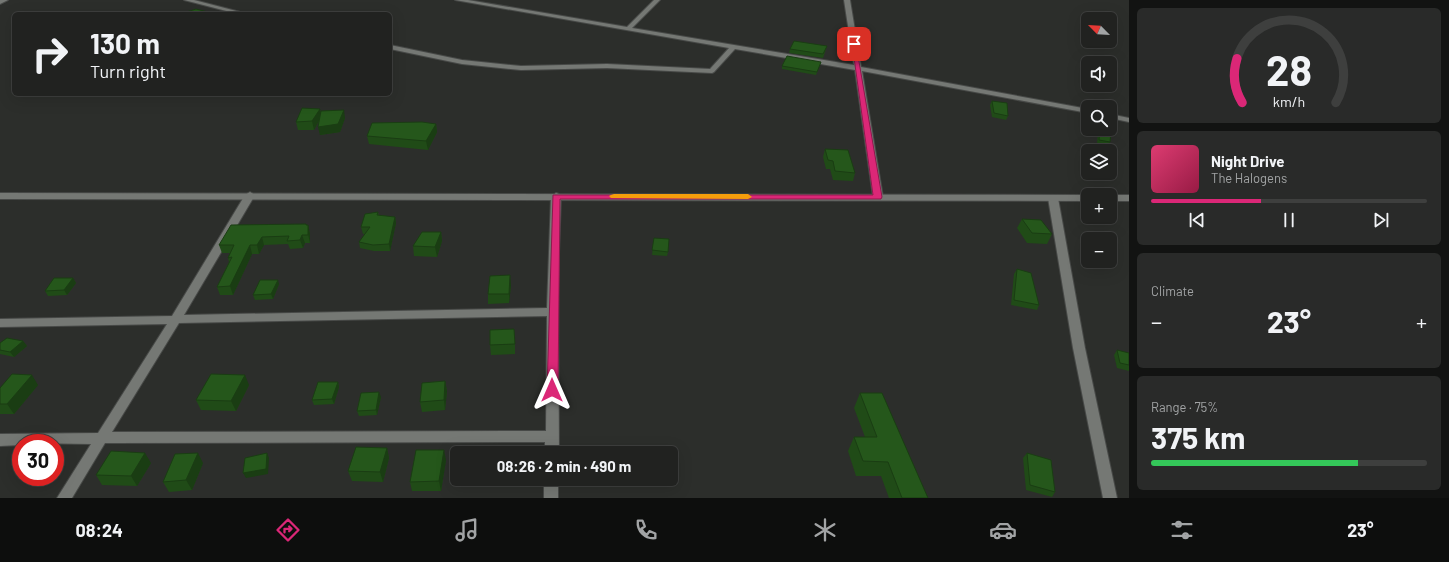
<!DOCTYPE html>
<meta charset="utf-8">
<style>
body{margin:0;font-family:Barlow,sans-serif;background:#292a29;color:#f1f3f6;height:100vh;display:flex;flex-direction:column;font-size:15px;white-space:nowrap}
*{box-sizing:border-box;margin:0}
p{font-size:13px;color:#a2a4a5}
.icon{flex:none;width:22px;height:22px;fill:none;stroke:currentColor;stroke-width:2;stroke-linecap:round;stroke-linejoin:round}
.map{position:relative;flex:1;overflow:hidden}
.panel{display:flex;flex-direction:column;gap:8px;padding:8px;background:#121312;width:320px}
.panel>*{flex:none}
.banner{position:absolute;left:12px;top:12px;width:380px;height:84px;border-radius:6px;box-shadow:0 4px 16px #0002,0 0 0 1px #3e3f3e;background:#212220;color:#f1f3f6;overflow:hidden}
.needle{width:26px;rotate:294deg}
.fabs{position:absolute;left:1081px;top:12px;display:grid;gap:8px}
.fabs a{display:grid;place-items:center;width:36px;height:36px;border-radius:6px;background:#212220;box-shadow:0 4px 16px #0002,0 0 0 1px #3e3f3e;font-size:20px}
.speed{position:absolute;left:12px;top:434px;display:flex;gap:8px;font-size:20px;font-weight:700;text-align:center}
.speed>*{display:grid;place-content:center;width:52px;height:52px;border-radius:50%;background:#212220;box-shadow:0 4px 16px #0002,0 0 0 1px #3e3f3e;line-height:1}
.speed .limit{border:6px solid #d22;background:#fff;color:#111}
.pin{position:absolute;display:grid;place-items:center;width:34px;height:34px;color:#fff;margin:-17px;border-radius:8px;box-shadow:0 2px 6px #0006}
.me{position:absolute;width:44px;margin:-22px;rotate:0deg;stroke-linejoin:round;filter:drop-shadow(0 0 3px #0008)}
.turn{display:flex;align-items:center;gap:14px;height:84px;padding:0 12px;font-size:18px}
.turn .icon{width:52px;height:52px;stroke-width:2.5}
.turn b{display:block;font-size:28px;line-height:34px}
.big{font-size:30px;font-weight:700;line-height:1.1}
.panel .tile{flex:1;display:flex;flex-direction:column;justify-content:center;gap:6px;min-width:0;padding:0 14px;border-radius:6px;background:#292a29}
.panel .dial{align-items:center;gap:0}
.dial svg{height:104px;overflow:visible;fill:none;stroke:#3e3f3e;stroke-width:7;stroke-linecap:round;text-anchor:middle}
.dial text{fill:#f1f3f6;stroke:none}
.song{display:flex;align-items:center;gap:12px}
.cover{width:48px;height:48px;border-radius:6px;background:linear-gradient(135deg,hsl(340 70% 55%),hsl(340 70% 35%))}
.played{height:4px;border-radius:2px;background:linear-gradient(90deg,#db2777 40%,#3e3f3e 40%)}
.keys{display:flex;justify-content:space-around;direction:ltr}
.heat{display:flex;justify-content:space-between;align-items:center;font-size:22px;direction:ltr}
.charge{height:6px;border-radius:3px;background:linear-gradient(90deg,#34c759 75%,#3e3f3e 0)}
.trip{position:absolute;left:450px;top:446px;width:228px;height:40px;border-radius:6px;background:#212220;box-shadow:0 4px 16px #0002,0 0 0 1px #3e3f3e;font-weight:700;line-height:40px;text-align:center}
.menu{display:flex;height:64px;justify-content:space-around;align-items:center;background:#0d0e0d;color:#a2a4a5}
.menu .icon{width:28px;height:28px}
.menu .on{color:#db2777}
.menu b{font-size:18px;color:#f1f3f6}
main{display:flex;flex:1;min-height:0}
.map>svg:first-child{display:block}
.lines{fill:none;stroke-linecap:round;stroke-linejoin:round}
.minor-casing{stroke:#474947;stroke-width:2}
.secondary-casing{stroke:#474947;stroke-width:2}
.minor{fill:#757874;fill-rule:evenodd}
.secondary{fill:#757874;fill-rule:evenodd}
.wall{fill:#204b17}
.shaded-wall{fill:#1a3d13}
.building{fill:#25571b;stroke:#1a3d13}
.route{fill:#db2777;stroke:#8e194d}
.slow{fill:#f59e0b}
</style>
<main>
<div class="map">
<svg width="1129" height="498" viewBox="0 0 1129 498">
<rect width="100%" height="100%" fill="#2c2e2b"/>
<g class="lines">
<defs>
<path id="minor" d="M0 0H8L0 4Z
M184 0H194L248 14H238Z
M455 0H468L627 27 654 0H660L632 28 854 65 844 0H850L861 67 1088 109V113L862 71 883 197 878 200 873 197 855 70 735 49 714 72 712 73 607 68 521 70 462 64 390 49V45L462 60 521 66 607 64 710 69 729 48Z
M1110 114 1129 118V122L1110 118Z
M250 192 255 195 184 315 547 308 551 196 556 193 559 194 561 196 558 283 559 453H545V442L105 443 72 498H57L91 444 21 443V445L0 446V434L98 433 167 324 0 327V319L172 316 245 195ZM547 316 546 431 112 432 179 323Z
M1053 195 1058 198 1085 348 1117 498H1103L1073 348 1048 198Z
M544 479H558V498H544Z"/>
<path id="secondary" d="M0 193 1088 195V201L0 199Z
M1110 195H1129V201H1110Z"/>
</defs>
<use href="#minor" class="minor-casing"/>
<use href="#secondary" class="secondary-casing"/>
<use href="#minor" class="minor"/>
<use href="#secondary" class="secondary"/>
</g>
<path class="wall" d="M827 46 823 58 789 53 790 49Z
M821 62 816 75 782 69V66Z
M992 101 1008 116 1006 120 992 117 990 105Z
M320 109 321 114 345 118 340 132 320 135 319 121 314 130H298L296 122Z
M436 124 437 132 428 150 369 144 367 136Z
M1100 129H1104L1110 142 1108 147 1097 144 1098 132Z
M825 149 855 173 853 181 833 180 830 169H826L823 157Z
M378 212 379 215 395 217 396 223 390 251H374L360 248 359 242 365 234H363L361 227Z
M1022 219 1052 234 1047 244 1027 243 1017 228Z
M307 225H308L310 234V243H305L303 248 290 249 288 244 264 245 259 254H252L233 295H220L217 287 229 262 228 258 230 253H222L219 245Z
M441 232 442 241 437 257 414 256 413 246Z
M654 238 668 252 667 256 652 255Z
M1017 269 1039 305 1037 310 1011 305 1014 274Z
M73 278 76 283 67 295 48 296 45 291Z
M279 284 273 299 255 300 253 295Z
M511 285 509 303 488 304V294Z
M515 339V354L491 355 490 345Z
M23 341 27 346 14 357 0 354V343Z
M1117 350 1129 353V371L1117 368 1114 355Z
M445 381 447 391 445 410 422 412 420 402Z
M338 382 339 387 334 404 314 405 312 400Z
M38 385 14 414H0V388Z
M249 385 236 411 201 410 196 400Z
M860 393 928 498H889L881 476H856L848 451 854 437H865L854 408Z
M381 397 377 415 359 416 357 411Z
M387 448 389 458 383 482 352 481 348 471Z
M1027 453 1055 492 1052 497 1026 490 1023 458Z
M446 460 441 491H412L410 482Z
M151 463 137 486 102 485 96 475Z
M203 463 192 490 169 492 163 482Z"/>
<path class="shaded-wall" d="M320 109 321 117 314 130 312 121Z
M344 110 345 118 340 132 320 135 318 127Z
M436 124 437 132 428 150 426 141Z
M395 217 396 223 390 251 389 244Z
M306 224 308 230V225L310 234V243L306 225Z
M441 232 442 241 437 257 435 247Z
M302 235 305 243 303 248 300 240Z
M262 237 264 245 259 254 257 245Z
M250 245 252 254 233 295 230 286Z
M510 275 511 285 509 303V294Z
M73 278 76 283 67 295 64 290Z
M278 280 279 284 273 299 271 294Z
M23 341 27 346 14 357 10 352Z
M32 375 38 385 14 414 7 404Z
M245 375 249 385 236 411 231 401Z
M445 381 447 391 445 410 444 400Z
M338 382 339 387 334 404 332 399Z
M379 392 381 397 377 415 376 410Z
M387 448 389 458 383 482 380 472Z
M444 450 446 460 441 491 439 481Z
M145 453 151 463 137 486 131 476Z
M198 453 203 463 192 490 186 480Z
M267 453 269 458 268 474 246 478 243 473Z"/>
<path class="building" d="M196 9 216 14H180Z
M794 41 827 46 823 54 790 49Z
M787 56 821 62 817 72 782 66Z
M992 101 1007 103 1008 116 994 113Z
M302 108 320 109 312 121 296 122Z
M344 110 338 124 318 127 321 111Z
M422 122 436 124 426 141 367 136 372 123Z
M1100 129H1104L1111 131 1110 142 1099 140Z
M825 149 848 150 855 173 835 171 833 161 828 160Z
M378 212 377 215 395 217 389 244 373 245 359 242 370 227H361L365 214Z
M1022 219 1041 220 1052 234 1032 233Z
M306 224V225H308V235H302L300 240 287 241 289 236 262 237 257 245H250L230 286 217 287 232 257 228 258 234 245H219L231 225Z
M422 232H441L435 247 413 246Z
M654 238 669 239 668 252 652 250Z
M1017 269 1031 273 1039 305 1014 300Z
M510 275 509 294H488L490 276Z
M54 278H73L64 290 45 291Z
M260 280H278L271 294 253 295Z
M514 329 515 344 490 345V330Z
M7 338 23 341 10 352 0 350V343Z
M1117 350 1129 353V365L1120 363Z
M12 374 32 375 7 404H0V388Z
M211 374 245 375 231 401 196 400Z
M445 381 444 400 420 402 422 383Z
M318 382H338L332 399 312 400Z
M379 392 376 410 357 411 361 393Z
M860 393H882L928 498H902L888 462 863 461 854 437H877Z
M356 447 387 448 380 472 348 471Z
M416 450H444L439 481 410 482Z
M111 451 145 453 131 476 96 475Z
M198 453 186 480 163 482 175 454Z
M267 453 266 469 243 473 245 458Z
M1027 453 1051 460 1055 492 1030 485Z"/>
<path class="route" d="M852 43 856 44 882 197 881 199H560L558 390 556 393 552 394 548 393 547 390 553 195H873Z"/>
<path class="slow" d="M614 194H748L752 197 748 199 611 198 609 196 611 195Z"/>
</svg>
<div class="fabs">
<a><svg class="needle" viewBox="-14 -14 28 28"><path d="M0-13l5 13h-10z" fill="#e53935"/><path d="M0 13l5-13h-10z" fill="#a2a4a5"/></svg></a>
<a><svg class="icon" aria-label="sound" viewBox="0 0 24 24"><path d="M4 9h4l5-4v14l-5-4H4zM17 9q2 3 0 6"/></svg></a>
<a><svg class="icon" aria-label="search" viewBox="0 0 24 24"><circle cx="10" cy="10" r="6"/><path d="M15 15l6 6"/></svg></a>
<a><svg class="icon" aria-label="layers" viewBox="0 0 24 24"><path d="M12 4l9 5-9 5-9-5zM3 14l9 5 9-5"/></svg></a>
<a>+</a>
<a>−</a>
</div>
<div class="speed"><div class="limit">30</div></div>
<div class="pin" style="left:854px;top:44px;background:#d93025"><svg class="icon" aria-label="arrive" viewBox="0 0 24 24"><path d="M6 21V4h12l-3 4 3 4H6"/></svg></div>
<svg class="me" style="left:552px;top:390px" viewBox="-20 -20 40 40"><path d="M0-17L14 15 0 8-14 15z" fill="#db2777" stroke="#fff" stroke-width="4"/></svg>
<div class="trip">08:26 · 2 min · 490 m</div>
<div class="banner">
<div class="turn"><svg class="icon" aria-label="right" viewBox="0 0 24 24"><path d="M7 20v-9h11M14 6l5 5-5 5"/></svg><div><b>130 m</b>Turn right</div></div>
</div>
</div>
<section class="panel">
<div class="tile dial"><svg viewBox="0 0 100 80">
<path d="M14 69A42 42 0 1 1 86 69"/>
<path d="M14 69A42 42 0 0 1 10 35" stroke="#db2777"/>
<text x="50" y="56" font-size="32" font-weight="700">28</text>
<text x="50" y="72" font-size="11">km/h</text>
</svg></div>
<div class="tile">
<div class="song"><i class="cover"></i><div><b>Night Drive</b><p>The Halogens</p></div></div>
<div class="played"></div>
<div class="keys"><svg class="icon" aria-label="previous" viewBox="0 0 24 24"><path d="M18 5L8 12l10 7zM5 5v14"/></svg><svg class="icon" aria-label="pause" viewBox="0 0 24 24"><path d="M8 5v14M16 5v14"/></svg><svg class="icon" aria-label="next" viewBox="0 0 24 24"><path d="M6 5l10 7-10 7zM19 5v14"/></svg></div>
</div>
<div class="tile"><p>Climate</p>
<div class="heat"><a>−</a><b class="big">23°</b><a>+</a></div>
</div>
<div class="tile"><p>Range · 75%</p><b class="big">375 km</b><div class="charge"></div></div>
</section>
</main>
<nav class="menu">
<b>08:24</b>
<svg class="icon on" aria-label="directions" viewBox="0 0 24 24"><path d="M12 3l9 9-9 9-9-9zM9 14v-3h6M13 9l2 2-2 2"/></svg>
<svg class="icon" aria-label="music" viewBox="0 0 24 24"><path d="M9 18V5l10-2v13"/><circle cx="6" cy="18" r="3"/><circle cx="16" cy="16" r="3"/></svg>
<svg class="icon" aria-label="phone" viewBox="0 0 24 24"><path d="M5 4h4l2 5-3 2q2 4 5 5l2-3 5 2v4C11 20 4 13 5 4z"/></svg>
<svg class="icon" aria-label="climate" viewBox="0 0 24 24"><path d="M12 3v18M4 7l16 10M4 17L20 7"/></svg>
<svg class="icon" aria-label="car" viewBox="0 0 24 24"><path d="M5 17H2v-5l4-1 3-4h7l3 4 3 1v5h-3M9 17h6M6 11h13"/><circle cx="7" cy="17" r="2"/><circle cx="17" cy="17" r="2"/></svg>
<svg class="icon" aria-label="filters" viewBox="0 0 24 24"><path d="M4 7h16M4 17h16"/><circle cx="9" cy="7" r="2"/><circle cx="15" cy="17" r="2"/></svg>
<b>23°</b>
</nav>
